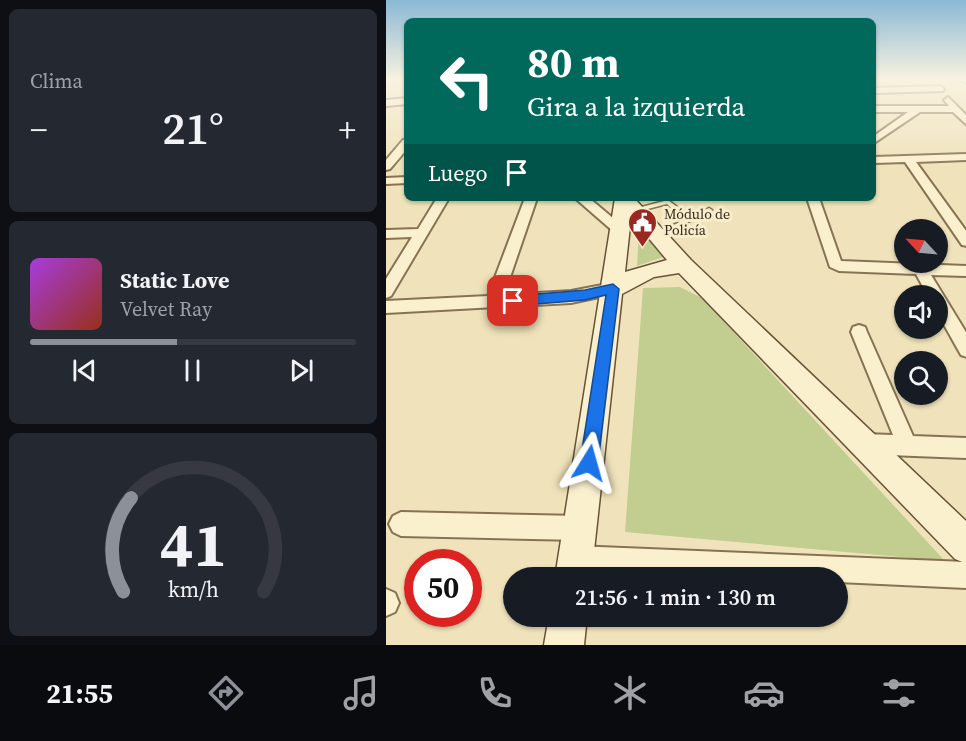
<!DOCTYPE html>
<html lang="es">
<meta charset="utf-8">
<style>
body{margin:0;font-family:"Source Serif 4",serif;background:#242831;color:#f1f3f6;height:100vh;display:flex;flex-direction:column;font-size:22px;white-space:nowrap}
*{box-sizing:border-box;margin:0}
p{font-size:20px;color:#9ea1a6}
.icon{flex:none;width:33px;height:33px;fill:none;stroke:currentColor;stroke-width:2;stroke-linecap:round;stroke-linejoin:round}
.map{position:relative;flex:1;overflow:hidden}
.panel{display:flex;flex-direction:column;gap:9px;padding:9px;background:#0d0f14;width:386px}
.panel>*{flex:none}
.top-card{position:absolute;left:18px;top:18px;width:472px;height:183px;border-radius:9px;box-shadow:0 2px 4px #0004;background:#00695c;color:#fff;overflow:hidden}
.needle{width:39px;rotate:296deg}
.buttons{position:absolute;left:508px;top:219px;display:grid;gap:12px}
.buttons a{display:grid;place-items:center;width:54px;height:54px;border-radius:50%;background:#171b24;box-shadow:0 2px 4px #0004;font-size:30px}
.speed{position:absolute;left:18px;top:549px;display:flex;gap:12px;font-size:30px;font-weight:700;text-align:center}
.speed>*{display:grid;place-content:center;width:78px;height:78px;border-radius:50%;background:#171b24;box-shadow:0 2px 4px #0004;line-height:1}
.speed .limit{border:9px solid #d22;background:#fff;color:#111}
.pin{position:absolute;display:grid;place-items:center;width:51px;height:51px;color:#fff;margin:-26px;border-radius:12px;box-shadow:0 3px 9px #0006}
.me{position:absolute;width:66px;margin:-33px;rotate:8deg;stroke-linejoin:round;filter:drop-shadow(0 0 4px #0008)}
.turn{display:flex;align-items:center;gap:21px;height:126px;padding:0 24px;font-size:27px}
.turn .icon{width:78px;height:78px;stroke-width:2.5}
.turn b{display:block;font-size:42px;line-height:51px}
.then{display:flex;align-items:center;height:57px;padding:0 24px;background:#0003;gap:12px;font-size:22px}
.big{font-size:45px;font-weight:600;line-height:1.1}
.panel .card{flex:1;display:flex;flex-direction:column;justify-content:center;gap:9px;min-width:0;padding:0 21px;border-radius:9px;background:#242831}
.panel .dial{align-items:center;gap:0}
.dial svg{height:156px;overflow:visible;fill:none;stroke:#363941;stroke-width:7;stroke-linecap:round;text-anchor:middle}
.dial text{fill:#f1f3f6;stroke:none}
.song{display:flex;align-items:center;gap:18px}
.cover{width:72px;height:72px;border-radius:9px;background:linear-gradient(135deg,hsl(280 70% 55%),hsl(10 70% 35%))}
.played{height:6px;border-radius:3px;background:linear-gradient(90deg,#8c9099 45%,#363941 45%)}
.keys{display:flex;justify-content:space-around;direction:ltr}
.heat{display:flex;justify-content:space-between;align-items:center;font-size:33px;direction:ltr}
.trip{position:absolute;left:117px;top:567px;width:345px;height:60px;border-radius:30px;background:#171b24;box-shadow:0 2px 4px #0004;font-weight:600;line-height:60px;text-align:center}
.dock{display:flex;height:96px;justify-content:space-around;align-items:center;background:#090b0e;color:#9ea1a6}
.dock .icon{width:42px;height:42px}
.dock .selected{color:#8c9099}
.dock b{font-size:27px;color:#f1f3f6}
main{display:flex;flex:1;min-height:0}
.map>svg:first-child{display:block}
.green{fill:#c2ce8f}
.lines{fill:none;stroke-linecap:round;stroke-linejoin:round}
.stream{stroke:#678e87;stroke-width:2}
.service-casing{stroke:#877354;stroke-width:3}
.minor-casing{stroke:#877354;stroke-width:4}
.secondary-casing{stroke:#695338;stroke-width:3}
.service{fill:#fbf0ce;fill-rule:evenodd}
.minor{fill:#fbf0ce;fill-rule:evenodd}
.secondary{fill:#fbf0ce;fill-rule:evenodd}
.route{fill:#1a73e8;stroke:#114b97;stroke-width:1.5}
.labels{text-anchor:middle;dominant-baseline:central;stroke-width:6;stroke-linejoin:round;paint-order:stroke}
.far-poi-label{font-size:14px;fill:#36291a;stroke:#f7edcb;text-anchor:start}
</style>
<main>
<section class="panel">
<div class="card"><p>Clima</p>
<div class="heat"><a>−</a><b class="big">21°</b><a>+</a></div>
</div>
<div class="card">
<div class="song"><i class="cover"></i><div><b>Static Love</b><p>Velvet Ray</p></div></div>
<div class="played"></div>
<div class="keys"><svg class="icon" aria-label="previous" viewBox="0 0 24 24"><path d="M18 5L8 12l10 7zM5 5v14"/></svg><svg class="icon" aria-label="pause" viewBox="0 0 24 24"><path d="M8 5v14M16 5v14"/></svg><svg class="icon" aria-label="next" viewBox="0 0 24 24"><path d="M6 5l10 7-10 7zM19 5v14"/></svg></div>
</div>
<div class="card dial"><svg viewBox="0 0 100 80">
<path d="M14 69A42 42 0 1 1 86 69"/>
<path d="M14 69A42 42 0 0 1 18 21" stroke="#8c9099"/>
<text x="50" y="56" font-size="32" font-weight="700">41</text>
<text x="50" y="72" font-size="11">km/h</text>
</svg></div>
</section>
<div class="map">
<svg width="581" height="645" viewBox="0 0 581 645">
<rect width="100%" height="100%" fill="#f0e3bb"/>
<path class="green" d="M253 230 280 256 251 266Z
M294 287 316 298 559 561 239 532 257 288Z"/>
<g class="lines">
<path class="stream" d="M564 79 581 84"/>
<defs>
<path id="service" d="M282 200 304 217 321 209 323 208 326 210 273 237H269V233L299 220 281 204 250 212 247 210 248 209Z"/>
<path id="minor" d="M554 86 558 89 557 91 488 93V88Z
M562 97 581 116V125L567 112H534L488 143V136L522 112H488V106H563L558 100Z
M21 98V104L0 106V100Z
M21 139V149L4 169 0 170V160L17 140Z
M581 154V160L530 162 581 232V246L576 245 519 162 488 163V157Z
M21 177V183L0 184V178Z
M51 198H63L5 296 0 298V279L26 237 0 238V230L32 229Z
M139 198H151L118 295 185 291 227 283 232 285 235 289 232 293 185 303 0 313V301L102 296Z
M189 198H203L240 229 238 232H228Z
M421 198H433L455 261 581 266V276L545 275 581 334V357L575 355 552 314V296H542L530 274 453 271 444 267Z
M473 325 479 327 481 332 527 436 581 438V458L477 454 470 451 467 444 470 437 477 434 507 435 465 332 467 327Z
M15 512 194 516 202 520 206 528 202 536 194 540 15 536 7 532 3 524 7 516Z
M189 546 581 562V588L452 582V578H352L189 570 180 567 177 558 180 549Z
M0 589 9 593 13 603 9 612 0 616Z"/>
<path id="secondary" d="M229 198H248L305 260 581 522V564L569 559 293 273 268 277 236 294 205 578H169ZM245 217 281 260 239 272Z
M163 616H201L198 645H158Z"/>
</defs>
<use href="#service" class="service-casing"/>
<use href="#minor" class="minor-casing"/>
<use href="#secondary" class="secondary-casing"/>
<use href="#service" class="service"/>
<use href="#minor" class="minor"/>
<use href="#secondary" class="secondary"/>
</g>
<linearGradient id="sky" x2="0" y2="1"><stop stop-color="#8bb9d5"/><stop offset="0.47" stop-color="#f8f2e0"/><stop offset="1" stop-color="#f8f2e0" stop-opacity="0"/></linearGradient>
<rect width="581" height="169" fill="url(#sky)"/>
<path class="route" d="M227 284 233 289 212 463 209 469 203 472 197 469 194 463 220 295 199 300 127 306 121 301 127 296 199 290Z"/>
<defs>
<symbol id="civic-pin" viewBox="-11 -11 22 30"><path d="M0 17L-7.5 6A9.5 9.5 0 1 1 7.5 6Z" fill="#992821" stroke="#f7edcb"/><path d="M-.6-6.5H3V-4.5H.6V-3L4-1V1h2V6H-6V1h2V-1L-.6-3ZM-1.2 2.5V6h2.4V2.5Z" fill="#fff"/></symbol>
</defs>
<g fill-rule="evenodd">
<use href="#civic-pin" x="240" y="206" width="33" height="45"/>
</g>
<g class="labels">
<g class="far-poi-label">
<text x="278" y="214">Módulo de<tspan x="278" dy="16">Policía</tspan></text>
</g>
</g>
</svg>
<div class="buttons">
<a><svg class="needle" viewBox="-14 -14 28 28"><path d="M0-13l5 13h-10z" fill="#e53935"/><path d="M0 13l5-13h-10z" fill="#9ea1a6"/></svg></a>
<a><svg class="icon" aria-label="sound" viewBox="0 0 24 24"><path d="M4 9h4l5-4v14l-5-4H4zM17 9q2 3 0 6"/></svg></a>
<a><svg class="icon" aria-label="search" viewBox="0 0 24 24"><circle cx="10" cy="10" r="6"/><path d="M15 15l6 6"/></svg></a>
</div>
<div class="speed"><div class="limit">50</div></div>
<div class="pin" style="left:127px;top:301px;background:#d93025"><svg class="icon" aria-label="arrive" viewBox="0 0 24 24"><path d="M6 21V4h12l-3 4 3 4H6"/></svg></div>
<svg class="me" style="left:203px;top:463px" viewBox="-20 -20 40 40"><path d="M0-17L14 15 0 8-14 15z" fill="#1a73e8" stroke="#fff" stroke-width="4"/></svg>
<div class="trip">21:56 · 1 min · 130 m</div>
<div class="top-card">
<div class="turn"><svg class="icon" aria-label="left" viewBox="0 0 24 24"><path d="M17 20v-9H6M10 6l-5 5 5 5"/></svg><div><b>80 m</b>Gira a la izquierda</div></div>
<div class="then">Luego<svg class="icon" aria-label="arrive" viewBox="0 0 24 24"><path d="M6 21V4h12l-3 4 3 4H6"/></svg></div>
</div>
</div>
</main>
<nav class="dock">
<b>21:55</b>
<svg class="icon selected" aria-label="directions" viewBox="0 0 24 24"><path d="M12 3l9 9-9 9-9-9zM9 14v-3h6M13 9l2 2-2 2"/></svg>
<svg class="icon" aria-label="music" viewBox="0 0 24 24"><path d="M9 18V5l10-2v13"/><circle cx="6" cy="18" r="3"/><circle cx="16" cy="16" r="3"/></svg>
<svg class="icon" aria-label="phone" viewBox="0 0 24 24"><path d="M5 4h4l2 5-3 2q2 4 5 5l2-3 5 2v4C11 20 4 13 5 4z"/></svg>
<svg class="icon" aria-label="climate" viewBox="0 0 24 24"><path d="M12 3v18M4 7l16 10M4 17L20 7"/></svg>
<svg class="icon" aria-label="car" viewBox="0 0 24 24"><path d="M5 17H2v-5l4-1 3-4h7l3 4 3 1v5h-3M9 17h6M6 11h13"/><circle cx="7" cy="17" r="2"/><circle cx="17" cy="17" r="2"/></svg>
<svg class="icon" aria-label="filters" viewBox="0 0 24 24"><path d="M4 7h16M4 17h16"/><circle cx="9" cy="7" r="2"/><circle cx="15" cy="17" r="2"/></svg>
</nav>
